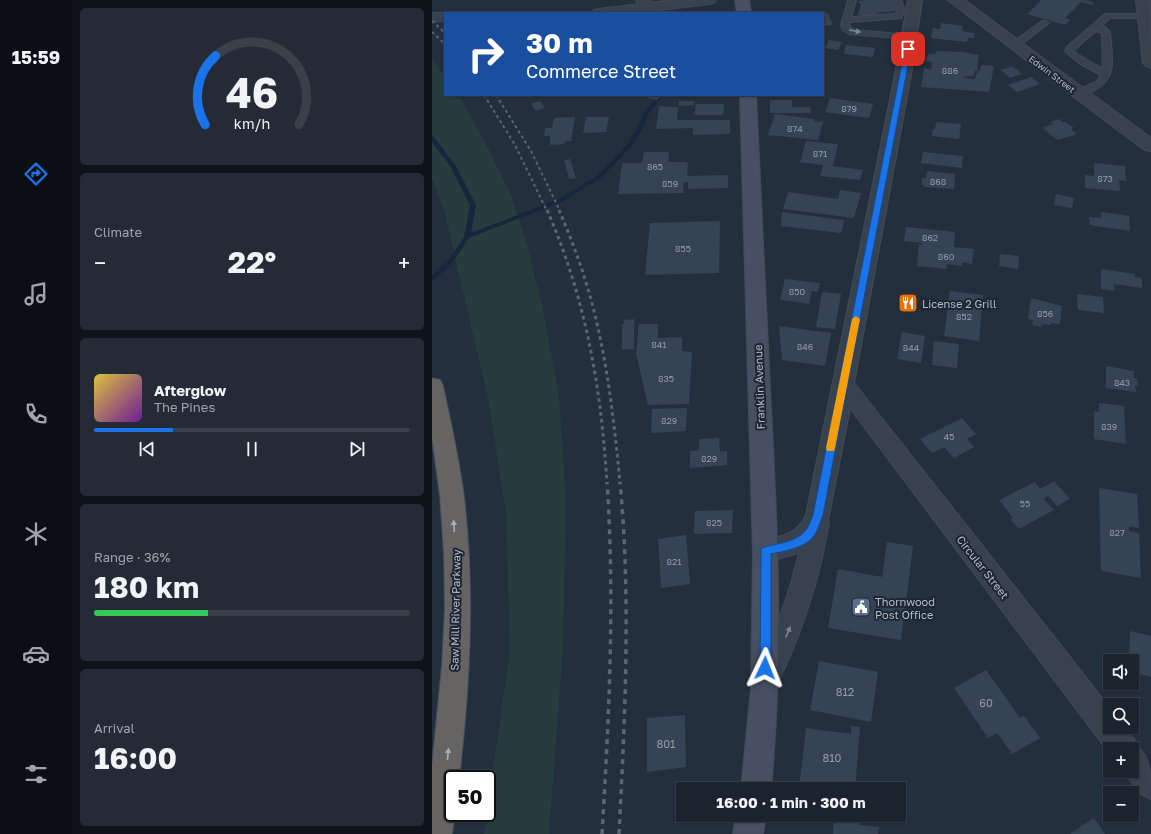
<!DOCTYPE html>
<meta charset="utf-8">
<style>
body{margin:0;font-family:"Golos Text",sans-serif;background:#242b36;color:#f1f3f6;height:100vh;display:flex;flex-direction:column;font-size:15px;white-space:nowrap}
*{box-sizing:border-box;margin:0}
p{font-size:13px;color:#a0a4aa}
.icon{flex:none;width:22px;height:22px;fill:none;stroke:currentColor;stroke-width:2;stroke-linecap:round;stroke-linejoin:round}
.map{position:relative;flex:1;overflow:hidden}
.details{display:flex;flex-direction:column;gap:8px;padding:8px;background:#0f1319;width:360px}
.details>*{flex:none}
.hud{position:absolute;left:12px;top:12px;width:380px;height:84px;border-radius:0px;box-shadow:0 1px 3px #0004,0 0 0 1px #39404a;background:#1a4fa0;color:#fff;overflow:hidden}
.tools{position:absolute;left:671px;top:654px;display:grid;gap:8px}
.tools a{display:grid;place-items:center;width:36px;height:36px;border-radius:0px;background:#1b232e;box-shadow:0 1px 3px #0004,0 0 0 1px #39404a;font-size:20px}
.speed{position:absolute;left:12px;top:770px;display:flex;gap:8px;font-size:20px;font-weight:700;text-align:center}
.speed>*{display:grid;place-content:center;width:52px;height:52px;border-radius:50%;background:#1b232e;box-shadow:0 1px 3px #0004,0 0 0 1px #39404a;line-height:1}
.speed .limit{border:2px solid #111;border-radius:6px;background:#fff;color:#111}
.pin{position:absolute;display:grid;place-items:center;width:34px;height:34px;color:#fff;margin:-17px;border-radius:8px;box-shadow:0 2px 6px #0006}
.me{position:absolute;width:44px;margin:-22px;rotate:2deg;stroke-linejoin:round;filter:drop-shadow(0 0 3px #0008)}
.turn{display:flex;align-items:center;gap:14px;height:84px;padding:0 16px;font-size:18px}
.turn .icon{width:52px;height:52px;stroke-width:2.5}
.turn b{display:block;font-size:28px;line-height:34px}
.big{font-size:30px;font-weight:700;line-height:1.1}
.details .widget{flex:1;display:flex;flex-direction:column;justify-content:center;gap:6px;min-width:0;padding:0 14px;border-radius:6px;background:#242b36}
.details .dial{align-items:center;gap:0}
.dial svg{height:104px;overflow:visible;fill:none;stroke:#39404a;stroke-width:7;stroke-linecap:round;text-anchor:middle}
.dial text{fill:#f1f3f6;stroke:none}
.song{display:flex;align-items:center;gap:12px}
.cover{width:48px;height:48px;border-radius:6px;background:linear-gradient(135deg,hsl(50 70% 55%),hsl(280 70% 35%))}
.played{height:4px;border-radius:2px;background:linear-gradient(90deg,#1a73e8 25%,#39404a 25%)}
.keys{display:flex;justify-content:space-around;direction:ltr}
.heat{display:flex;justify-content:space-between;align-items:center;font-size:22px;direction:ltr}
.charge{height:6px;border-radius:3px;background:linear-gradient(90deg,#34c759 36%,#39404a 0)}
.trip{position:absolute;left:244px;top:782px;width:230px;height:40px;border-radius:0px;background:#1b232e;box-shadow:0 1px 3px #0004,0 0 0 1px #39404a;font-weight:700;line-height:40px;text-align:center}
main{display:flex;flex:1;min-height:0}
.dock{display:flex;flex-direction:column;width:72px;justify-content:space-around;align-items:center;background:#0b0e12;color:#a0a4aa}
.dock .icon{width:28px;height:28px}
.dock .selected{color:#1a73e8}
.dock b{font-size:18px;color:#f1f3f6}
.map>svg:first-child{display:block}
.green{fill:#263c3f}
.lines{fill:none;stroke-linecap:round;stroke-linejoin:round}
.stream{fill:#17263c;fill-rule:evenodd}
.building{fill:#364354}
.service-casing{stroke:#414a57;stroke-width:2}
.minor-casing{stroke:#414a57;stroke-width:2}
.tertiary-casing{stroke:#414a57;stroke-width:2}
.secondary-casing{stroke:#414a57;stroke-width:2}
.trunk-casing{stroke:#434c59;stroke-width:2}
.service{fill:#38414e;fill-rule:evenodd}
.minor{fill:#38414e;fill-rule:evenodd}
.tertiary{fill:#38414e;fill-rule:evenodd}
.secondary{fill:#465061;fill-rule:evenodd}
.trunk{fill:#656462;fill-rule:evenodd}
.rail-far2{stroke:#5a6575;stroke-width:2;stroke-dasharray:3 3;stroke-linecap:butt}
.rail-far1{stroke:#5a6575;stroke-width:3;stroke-dasharray:3.5 3.5;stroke-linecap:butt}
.rail{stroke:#5a6575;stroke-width:3.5;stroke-dasharray:5 5;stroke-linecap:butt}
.oneway{fill:#7c8592}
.oneway2{fill:#a8afba}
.route{fill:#1a73e8;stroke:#114b97}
.slow{fill:#f59e0b}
.labels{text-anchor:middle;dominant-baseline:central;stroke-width:4;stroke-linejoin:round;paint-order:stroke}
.number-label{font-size:9px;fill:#929caa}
.far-street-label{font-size:9px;fill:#b4bcc9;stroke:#1d2633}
.poi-label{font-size:11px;fill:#b4bcc9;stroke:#1d2633;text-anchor:start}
.street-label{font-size:11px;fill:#b4bcc9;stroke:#1d2633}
.near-number-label{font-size:11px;fill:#929caa}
</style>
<main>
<nav class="dock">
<b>15:59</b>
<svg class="icon selected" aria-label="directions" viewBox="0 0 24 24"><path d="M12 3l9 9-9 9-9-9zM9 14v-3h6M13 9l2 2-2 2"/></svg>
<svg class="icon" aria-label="music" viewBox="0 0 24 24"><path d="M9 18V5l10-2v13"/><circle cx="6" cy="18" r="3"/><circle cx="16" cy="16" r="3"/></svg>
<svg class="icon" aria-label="phone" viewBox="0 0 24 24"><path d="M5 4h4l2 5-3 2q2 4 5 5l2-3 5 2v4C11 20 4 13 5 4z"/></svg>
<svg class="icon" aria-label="climate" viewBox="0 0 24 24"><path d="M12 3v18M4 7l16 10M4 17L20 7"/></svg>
<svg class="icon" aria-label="car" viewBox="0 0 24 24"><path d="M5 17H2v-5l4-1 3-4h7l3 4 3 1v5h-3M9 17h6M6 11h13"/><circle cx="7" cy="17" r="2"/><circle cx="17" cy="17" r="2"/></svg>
<svg class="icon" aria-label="filters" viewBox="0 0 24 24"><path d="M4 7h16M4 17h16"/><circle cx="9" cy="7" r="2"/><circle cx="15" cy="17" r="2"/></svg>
</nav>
<section class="details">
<div class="widget dial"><svg viewBox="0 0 100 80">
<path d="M14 69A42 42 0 1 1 86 69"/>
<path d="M14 69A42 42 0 0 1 22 16" stroke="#1a73e8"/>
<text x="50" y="56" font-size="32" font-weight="700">46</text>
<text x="50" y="72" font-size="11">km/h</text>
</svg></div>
<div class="widget"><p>Climate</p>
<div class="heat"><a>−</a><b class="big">22°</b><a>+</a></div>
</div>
<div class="widget">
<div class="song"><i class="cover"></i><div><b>Afterglow</b><p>The Pines</p></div></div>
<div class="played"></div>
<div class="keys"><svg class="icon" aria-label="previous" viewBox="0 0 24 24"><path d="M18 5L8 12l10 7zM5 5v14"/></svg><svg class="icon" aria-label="pause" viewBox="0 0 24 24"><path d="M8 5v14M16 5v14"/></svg><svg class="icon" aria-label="next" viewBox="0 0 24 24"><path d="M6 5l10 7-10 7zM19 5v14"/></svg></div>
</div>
<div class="widget"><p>Range · 36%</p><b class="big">180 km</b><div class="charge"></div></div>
<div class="widget"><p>Arrival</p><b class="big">16:00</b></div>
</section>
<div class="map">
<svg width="719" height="834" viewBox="0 0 719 834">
<rect width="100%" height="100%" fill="#242f3e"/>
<path class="green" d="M0 59 13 77V95H26L29 99 56 148 79 195 95 244 111 310 127 397 134 499 131 646 117 834H52L78 650 74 512 56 398 12 210 0 178Z"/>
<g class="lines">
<path class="stream" d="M226 95H232L218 111 210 130 198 148 169 178 131 201 37 238 20 263 2 280H0V275L16 261 32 237 38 205 18 166 0 142V136L2 137 24 166 44 205 39 233 127 199 165 176 194 146 204 130 213 111Z"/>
</g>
<path class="building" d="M434 0H460L464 11 444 13 445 15 428 16 426 14 429 5 426 1Z
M609 0H654L662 3 660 5 649 2 633 18 638 20 633 25 595 14Z
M396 13 401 25 391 26V14Z
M509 23 531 26 530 31 542 33V38H536L535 42 499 38 501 28 508 29Z
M397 40 410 42 406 50 393 48Z
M414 45 443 48 441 57 412 54Z
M504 51 531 52 547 55 545 70 543 71 541 76H533L532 78 543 79 544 74H545L546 71H548L549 65 562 66 557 92 489 87 492 68 499 69 500 62 494 61 496 54H503Z
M580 66 590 74 578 78 569 70Z
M599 77 608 84 585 92 576 85Z
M219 95H230L225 100 216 98Z
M398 98 441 104 437 118 393 112Z
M338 100H360V107H378L379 113H338Z
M108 101 113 108 104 111 99 104Z
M247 101H262V105L247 106Z
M264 104H292L291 115H262Z
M227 106 246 107 245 120H298V134L261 135V128L224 129Z
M343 114 383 119 382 121 391 122 386 140 336 135Z
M143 117 139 141H133L132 144 118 145V136H112L113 128H120L122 118Z
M154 117H177L174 132 151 133Z
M627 119 631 122H634L642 128 639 129 645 134 626 140 611 129H613L611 127 621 124 618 122Z
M504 122 529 124 527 139 500 136 501 129H503Z
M374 141 406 144 401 166 431 170 428 180 388 176 391 165 368 162Z
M212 152H237L236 162H256L255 176 296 175V188L256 189V182H252L251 193 186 194 190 163H210Z
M491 152 531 156 530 168 489 163Z
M138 159 144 178 137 179 132 160Z
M662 163 693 166 694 181 687 180 688 191 653 188V175L662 176Z
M495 171 523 174 522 189 492 187V185H490V178H494Z
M408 190 429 193 422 218 351 209 356 192 406 199Z
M624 194 642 198 640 208 622 205Z
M350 212 411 220 412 222 409 233 349 226Z
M669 212 697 216 698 231 658 225 657 217 669 218Z
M288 221 287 273 213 275 218 223Z
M474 227 523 232 522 247 542 249 540 264 530 262V266L515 264 514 269 485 266 487 244 491 245V243L472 241Z
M568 254 587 256 586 269 567 266Z
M669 269 703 274V277L710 278V288L682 284V291L669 289Z
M353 279 388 283 386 292 380 291 377 304 348 300Z
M518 291 551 295 547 341 512 336Z
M390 292 409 294 403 329 384 327Z
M645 294 671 297 672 313 646 310Z
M599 298 630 306 628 324 619 323V325L610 324 609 327 600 325 601 320 596 319Z
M202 319V349L190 350V324H192V320Z
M207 324H226V338L250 337V351L260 352 257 404 216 405 204 353Z
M347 326 399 333 393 366 350 360Z
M470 332 493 336 489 363 465 359Z
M502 341 527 344 525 368 500 365Z
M674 366 702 371V378H705L706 386 703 385 704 392 674 388Z
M667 403 692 406 694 444 662 439V411L667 412Z
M255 408 254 431 219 433 220 409Z
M530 418 544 434 535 439 542 447 522 458 512 447 500 453 488 439Z
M287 438 288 452 295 451V465L258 468V451L267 450V439Z
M622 481 638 499 625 506 616 496 612 499 622 510 587 529 578 519 581 518 567 500 603 482 608 489Z
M667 488 705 494 707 528 697 526V531L707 533 709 578 669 571Z
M301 510 300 533 262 534 263 511Z
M254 535 258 584 229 588 226 539Z
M455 542 481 546 469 640 396 628 406 569 450 577Z
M698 631 719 636V677L700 672V661H697Z
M387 661 446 672 439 722 378 710Z
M554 670 588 718 592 716 608 738 580 754 565 733 556 738 522 688Z
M253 715 254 767 215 772V718Z
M419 726 428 727 423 789H367L374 728 419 734Z
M385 815H428L427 825 447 827 446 834H401L402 818Z
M662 818 673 834H638Z"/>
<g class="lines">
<defs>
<path id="service" d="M416 0H424L419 17 464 14 465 10 461 0H469L473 10 469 18 418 22 417 26 422 30 478 35 482 37 478 39 417 34 412 31 409 26Z
M673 14H713L717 16 713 18H678L669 26 673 27 678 32C680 57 687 81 658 92 653 93 648 96 643 95L642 93 643 91 664 82 669 75 647 63 633 51 635 47ZM664 31 670 33 671 69 653 59 641 51Z
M610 21H613L617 23 586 47H580V43Z"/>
<path id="minor" d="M204 0H218L223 13H209Z
M476 0H490L479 75 422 383 678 708V727H693L702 739 706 748C719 756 719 782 719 799L709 794 691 771H700V749H678V754L418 408 396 520 397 522C387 582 370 634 343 688L333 692 323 688 319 679 346 622 359 584 367 553 334 562 325 559 322 551 325 543C345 536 365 537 374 515L463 75Z
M516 0H532L719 138V151L713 150 683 128Z
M704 0H718L719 68 714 66 711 63Z"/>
<path id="tertiary" d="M241 0H284L282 3 277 4 203 13H160L162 10 167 9Z
M0 13H14L13 21H0Z"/>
<path id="secondary" d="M303 0H317L319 13H305Z
M308 95H324C329 200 334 304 339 409 346 536 351 662 339 789H309L319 689 321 555Z
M304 815H334L331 834H301Z"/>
<path id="trunk" d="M0 378 8 380 11 386C19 423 27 459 32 497 43 591 38 685 27 779H21V813H23L20 834H0V766L10 666 13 609 12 553 8 496 0 437Z"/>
</defs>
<use href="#service" class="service-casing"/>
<use href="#minor" class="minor-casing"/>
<use href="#tertiary" class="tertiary-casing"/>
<use href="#secondary" class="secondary-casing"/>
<use href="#trunk" class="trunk-casing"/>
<use href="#service" class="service"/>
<use href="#minor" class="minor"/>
<use href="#tertiary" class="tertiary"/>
<use href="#secondary" class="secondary"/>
<use href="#trunk" class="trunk"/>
<path class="rail-far2" d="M0 21 13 33
M0 32 13 44
M52 95 83 145 115 211
M64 95 99 151 128 211"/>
<path class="rail-far1" d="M115 210C154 299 169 387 175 483
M127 210C139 238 150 267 158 296 175 357 182 420 188 483"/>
<path class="rail" d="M170 834C177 717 183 600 175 482
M187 834C193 717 199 599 188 482"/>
</g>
<defs><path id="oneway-solid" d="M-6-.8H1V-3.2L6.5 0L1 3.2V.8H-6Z"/></defs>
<g class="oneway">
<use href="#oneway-solid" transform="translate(423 31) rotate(11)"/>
<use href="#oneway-solid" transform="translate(356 632) rotate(-67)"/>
</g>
<g class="oneway2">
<use href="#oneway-solid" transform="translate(22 526) rotate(-94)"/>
<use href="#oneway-solid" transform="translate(16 754) rotate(-85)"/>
</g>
<path class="route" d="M473 48 479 49 391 515C388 522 386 530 382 536 373 548 353 551 339 554V668L337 671 333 673 329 671 328 668 329 551 330 548C344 543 365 543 374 530 377 526 379 520 381 515Z"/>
<path class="slow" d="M424 316 428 319 403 448 402 451H395L394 448 420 319Z"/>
<defs>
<symbol id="restaurant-square" viewBox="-11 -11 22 22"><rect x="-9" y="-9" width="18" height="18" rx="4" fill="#e8710a" stroke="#1d2633"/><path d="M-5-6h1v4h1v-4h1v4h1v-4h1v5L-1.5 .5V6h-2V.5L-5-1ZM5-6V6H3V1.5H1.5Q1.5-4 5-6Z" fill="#fff"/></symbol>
<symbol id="civic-square" viewBox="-11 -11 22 22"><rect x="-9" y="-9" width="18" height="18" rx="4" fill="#5c6f8a" stroke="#1d2633"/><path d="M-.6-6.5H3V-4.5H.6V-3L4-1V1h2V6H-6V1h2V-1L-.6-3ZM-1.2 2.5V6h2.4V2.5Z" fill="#fff"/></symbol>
</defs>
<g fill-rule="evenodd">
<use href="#restaurant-square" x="465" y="292" width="22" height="22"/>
<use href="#civic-square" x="418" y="596" width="22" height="22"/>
</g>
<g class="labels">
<g class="number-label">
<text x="518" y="70">886</text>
<text x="417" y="108">879</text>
<text x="363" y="128">874</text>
<text x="388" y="153">871</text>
<text x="223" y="166">865</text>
<text x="673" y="178">873</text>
<text x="506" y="181">868</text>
<text x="238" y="183">859</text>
<text x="498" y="237">862</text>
<text x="251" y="248">855</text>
<text x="514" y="256">860</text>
<text x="365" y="291">850</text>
<text x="613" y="313">856</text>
<text x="532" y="316">852</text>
<text x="227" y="344">841</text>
<text x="373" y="346">846</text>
<text x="479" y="347">844</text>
<text x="234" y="378">835</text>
<text x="690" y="382">843</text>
<text x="237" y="420">829</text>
<text x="677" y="426">839</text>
<text x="517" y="436">45</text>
<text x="277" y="458">829</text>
<text x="593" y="503">55</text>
<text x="282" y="522">825</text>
<text x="685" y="532">827</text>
<text x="242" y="561">821</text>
</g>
<g class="far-street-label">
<text transform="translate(620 74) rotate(37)">Edwin Street</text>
</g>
<g class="poi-label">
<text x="490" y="303">License 2 Grill</text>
<text x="443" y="601">Thornwood<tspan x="443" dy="13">Post Office</tspan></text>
</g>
<g class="street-label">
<text transform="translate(327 387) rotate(-92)">Franklin Avenue</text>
<text transform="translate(551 567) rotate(52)">Circular Street</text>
<text transform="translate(23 610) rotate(-89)">Saw Mill River Parkway</text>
</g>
<g class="near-number-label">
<text x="413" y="691">812</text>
<text x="554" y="702">60</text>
<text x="234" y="743">801</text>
<text x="400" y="757">810</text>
</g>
</g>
</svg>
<div class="tools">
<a><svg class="icon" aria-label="sound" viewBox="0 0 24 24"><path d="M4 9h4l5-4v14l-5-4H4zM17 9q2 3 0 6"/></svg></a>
<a><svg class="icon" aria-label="search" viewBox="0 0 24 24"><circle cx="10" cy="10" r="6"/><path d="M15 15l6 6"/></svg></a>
<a>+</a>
<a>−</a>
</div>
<div class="speed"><div class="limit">50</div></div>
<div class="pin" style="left:476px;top:49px;background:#d93025"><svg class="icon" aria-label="arrive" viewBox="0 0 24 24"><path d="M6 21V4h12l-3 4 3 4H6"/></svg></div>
<svg class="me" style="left:333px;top:668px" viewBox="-20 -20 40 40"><path d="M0-17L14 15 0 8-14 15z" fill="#1a73e8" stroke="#fff" stroke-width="4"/></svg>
<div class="trip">16:00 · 1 min · 300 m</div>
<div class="hud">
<div class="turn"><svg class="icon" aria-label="right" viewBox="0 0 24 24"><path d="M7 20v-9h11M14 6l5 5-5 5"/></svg><div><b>30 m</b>Commerce Street</div></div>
</div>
</div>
</main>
